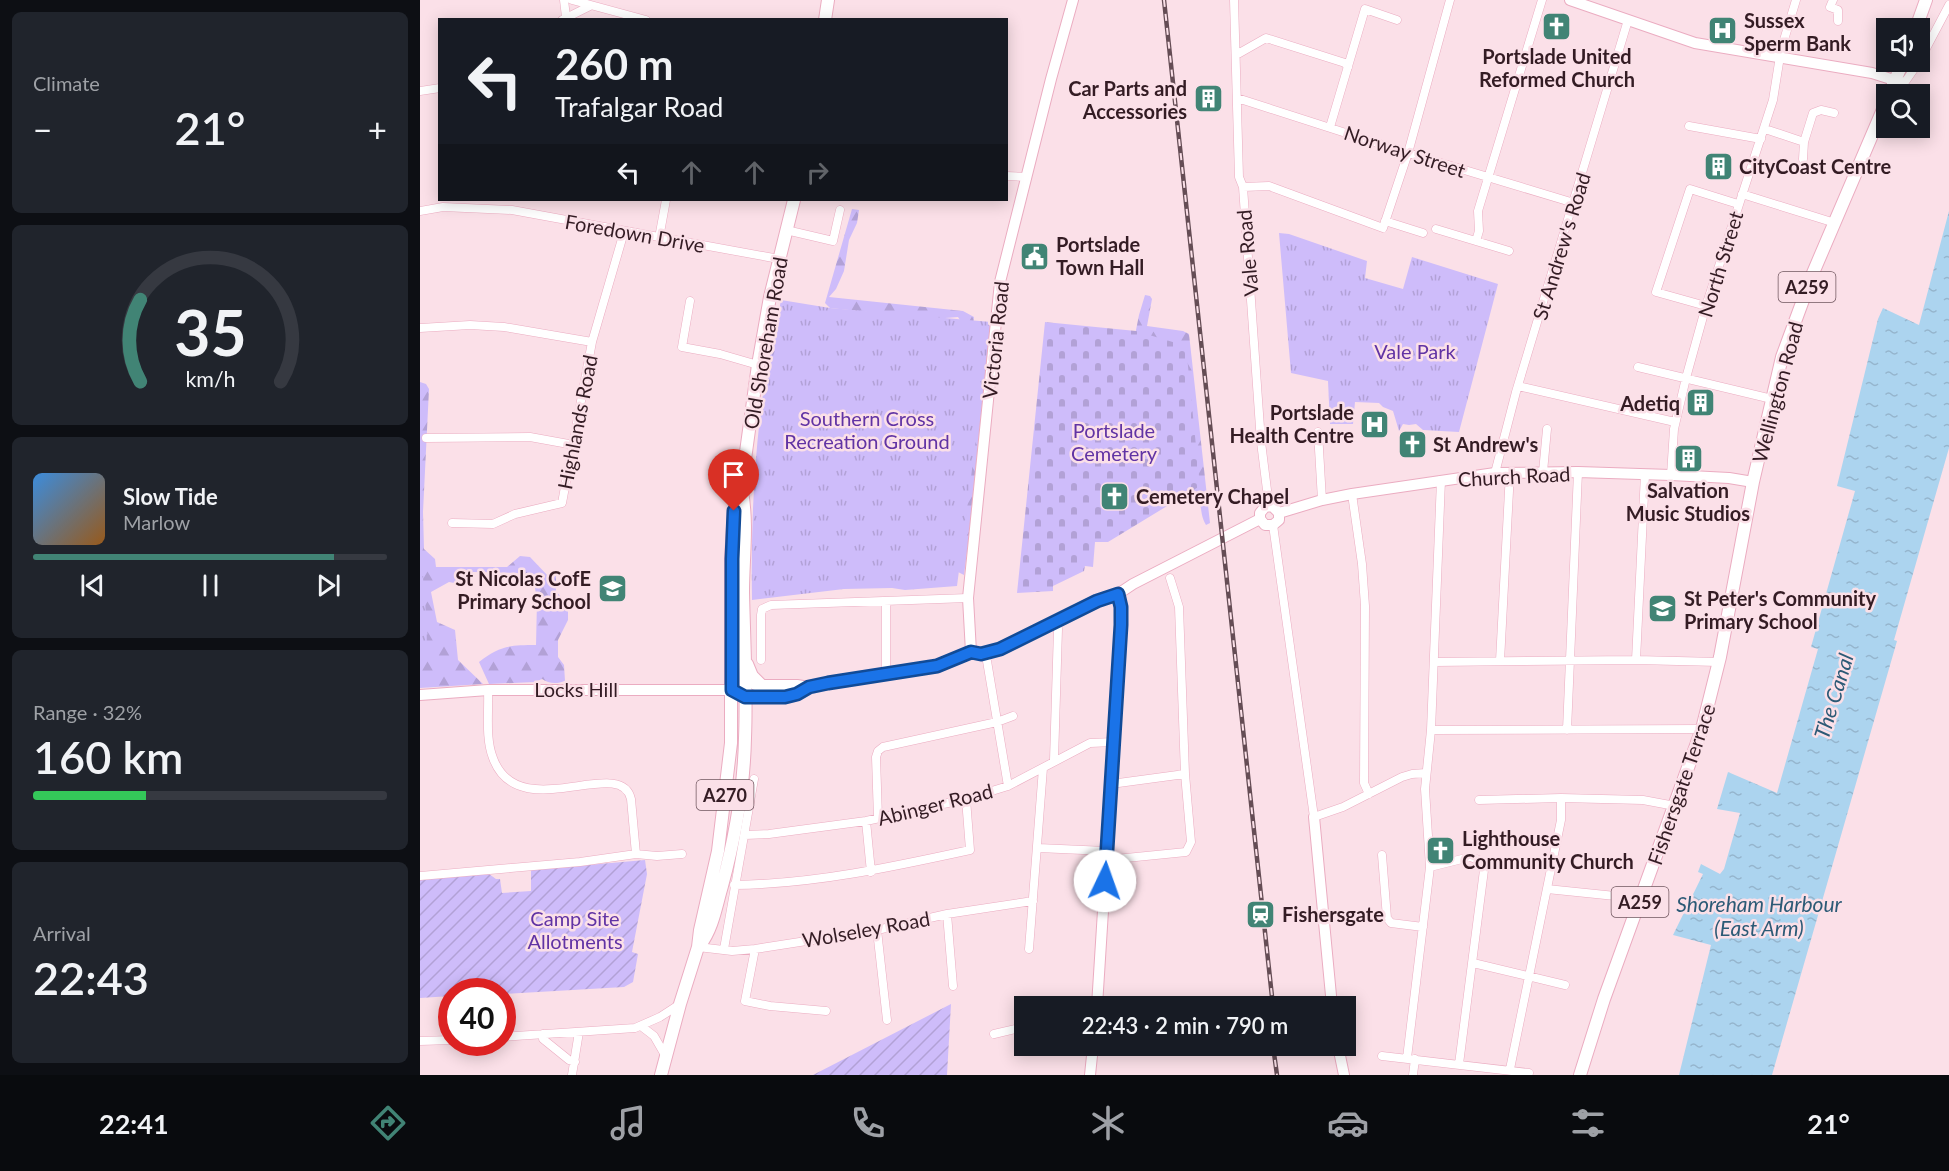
<!DOCTYPE html>
<meta charset="utf-8">
<style>
body{margin:0;font-family:Lato,sans-serif;background:#20242c;color:#f1f3f6;height:100vh;display:flex;flex-direction:column;font-size:22px;white-space:nowrap}
*{box-sizing:border-box;margin:0}
p{font-size:20px;color:#9ea1a6}
.icon{flex:none;width:33px;height:33px;fill:none;stroke:currentColor;stroke-width:2;stroke-linecap:round;stroke-linejoin:round}
.map{position:relative;flex:1;overflow:hidden}
.panel{display:flex;flex-direction:column;gap:12px;padding:12px;background:#0d0f14;width:420px}
.panel>*{flex:none}
.top-card{position:absolute;left:18px;top:18px;width:570px;height:183px;border-radius:0px;box-shadow:0 3px 15px #0003;background:#171b24;color:#f1f3f6;overflow:hidden}
.fabs{position:absolute;left:1456px;top:18px;display:grid;gap:12px}
.fabs a{display:grid;place-items:center;width:54px;height:54px;border-radius:0px;background:#171b24;box-shadow:0 3px 15px #0003;font-size:30px}
.speed{position:absolute;left:18px;top:978px;display:flex;gap:12px;font-size:30px;font-weight:700;text-align:center}
.speed>*{display:grid;place-content:center;width:78px;height:78px;border-radius:50%;background:#171b24;box-shadow:0 3px 15px #0003;line-height:1}
.speed .limit{border:9px solid #d22;background:#fff;color:#111}
.pin{position:absolute;display:grid;place-items:center;width:51px;height:51px;color:#fff;margin:-62px -26px;border-radius:50% 50% 50% 0;rotate:-45deg;box-shadow:0 0 6px #0007}
.pin .icon{rotate:45deg}
.me{position:absolute;width:66px;margin:-33px;rotate:3deg;stroke-linejoin:round;filter:drop-shadow(0 0 4px #0008)}
.turn{display:flex;align-items:center;gap:21px;height:126px;padding:0 18px;font-size:27px}
.turn .icon{width:78px;height:78px;stroke-width:2.5}
.turn b{display:block;font-size:42px;line-height:51px}
.lanes{display:flex;align-items:center;height:57px;padding:0 18px;background:#0003;justify-content:center;gap:30px;direction:ltr}
.lanes .off{opacity:.35}
.big{font-size:45px;font-weight:600;line-height:1.1}
.panel .card{flex:1;display:flex;flex-direction:column;justify-content:center;gap:9px;min-width:0;padding:0 21px;border-radius:9px;background:#20242c}
.panel .dial{align-items:center;gap:0}
.dial svg{height:156px;overflow:visible;fill:none;stroke:#363941;stroke-width:7;stroke-linecap:round;text-anchor:middle}
.dial text{fill:#f1f3f6;stroke:none}
.song{display:flex;align-items:center;gap:18px}
.cover{width:72px;height:72px;border-radius:9px;background:linear-gradient(135deg,hsl(210 70% 55%),hsl(30 70% 35%))}
.played{height:6px;border-radius:3px;background:linear-gradient(90deg,#418475 85%,#363941 85%)}
.keys{display:flex;justify-content:space-around;direction:ltr}
.heat{display:flex;justify-content:space-between;align-items:center;font-size:33px;direction:ltr}
.charge{height:9px;border-radius:4px;background:linear-gradient(90deg,#34c759 32%,#363941 0)}
.trip{position:absolute;left:594px;top:996px;width:342px;height:60px;border-radius:0px;background:#171b24;box-shadow:0 3px 15px #0003;font-weight:600;line-height:60px;text-align:center}
.menu{display:flex;height:96px;justify-content:space-around;align-items:center;background:#090b0e;color:#9ea1a6}
.menu .icon{width:42px;height:42px}
.menu .current{color:#418475}
.menu b{font-size:27px;color:#f1f3f6}
main{display:flex;flex:1;min-height:0}
.map>svg:first-child{display:block}
.forest{fill:url(#forest-firs)}
.cemetery{fill:url(#cemetery-stones)}
.park{fill:url(#park-tufts)}
.garden{fill:url(#garden-furrows)}
.water{fill:url(#water-ripples)}
.lines{fill:none;stroke-linecap:round;stroke-linejoin:round}
.minor-casing{stroke:#ebacc1;stroke-width:9}
.tertiary-casing{stroke:#ebacc1;stroke-width:12}
.secondary-casing{stroke:#ebacc1;stroke-width:12}
.primary-casing{stroke:#ebacc1;stroke-width:14}
.minor{stroke:#fff;stroke-width:8}
.tertiary{stroke:#fff;stroke-width:10}
.secondary{stroke:#fff;stroke-width:10}
.primary{stroke:#fff;stroke-width:12}
.rail-casing{stroke:#654d55;stroke-width:4.5}
.rail{stroke:#fbe0e8;stroke-width:2;stroke-dasharray:7;stroke-linecap:butt}
.route-casing{stroke:#114b97;stroke-width:15}
.route{stroke:#1a73e8;stroke-width:10}
.labels{text-anchor:middle;dominant-baseline:central;stroke-width:5;stroke-linejoin:round;paint-order:stroke}
.shield{fill:#fbe0e8;stroke:#70575f;stroke-width:1.5}
.shield-label{font-size:18px;font-weight:bold;fill:#341c24}
.poi-label{font-size:20px;font-weight:bold;fill:#341c24;stroke:#fbe0e8;text-anchor:start}
.street-label{font-size:20px;fill:#341c24;stroke:#fbe0e8}
.park-label{font-size:20px;fill:#6133a4;stroke:#fbe0e8}
.water-label{font-size:21px;font-style:italic;fill:#2c5a76;stroke:#fbe0e8}
</style>
<main>
<section class="panel">
<div class="card"><p>Climate</p>
<div class="heat"><a>−</a><b class="big">21°</b><a>+</a></div>
</div>
<div class="card dial"><svg viewBox="0 0 100 80">
<path d="M14 69A42 42 0 1 1 86 69"/>
<path d="M14 69A42 42 0 0 1 14 27" stroke="#418475"/>
<text x="50" y="56" font-size="32" font-weight="700">35</text>
<text x="50" y="72" font-size="11">km/h</text>
</svg></div>
<div class="card">
<div class="song"><i class="cover"></i><div><b>Slow Tide</b><p>Marlow</p></div></div>
<div class="played"></div>
<div class="keys"><svg class="icon" aria-label="previous" viewBox="0 0 24 24"><path d="M18 5L8 12l10 7zM5 5v14"/></svg><svg class="icon" aria-label="pause" viewBox="0 0 24 24"><path d="M8 5v14M16 5v14"/></svg><svg class="icon" aria-label="next" viewBox="0 0 24 24"><path d="M6 5l10 7-10 7zM19 5v14"/></svg></div>
</div>
<div class="card"><p>Range · 32%</p><b class="big">160 km</b><div class="charge"></div></div>
<div class="card"><p>Arrival</p><b class="big">22:43</b></div>
</section>
<div class="map">
<svg width="1529" height="1075" viewBox="0 0 1529 1075">
<defs>
<pattern id="forest-firs" width="22" height="20" patternUnits="userSpaceOnUse" patternTransform="scale(1.5)"><rect width="22" height="20" fill="#cebcfa"/><path d="M5 1l3.5 6h-7zM16 11l3.5 6h-7z" fill="#b2a1d6"/></pattern>
<pattern id="cemetery-stones" width="16" height="16" patternUnits="userSpaceOnUse" patternTransform="scale(1.5)"><rect width="16" height="16" fill="#cebcfa"/><path d="M2 7V4a2 2 0 0 1 4 0v3zM10 15v-3a2 2 0 0 1 4 0v3z" fill="#b2a1d6"/></pattern>
<pattern id="park-tufts" width="24" height="20" patternUnits="userSpaceOnUse" patternTransform="scale(1.5)"><rect width="24" height="20" fill="#cebcfa"/><path d="M3 7l-1-3M5 7V3M7 7l1-3M15 17l-1-3M17 17v-4M19 17l1-3" fill="none" stroke="#b2a1d6"/></pattern>
<pattern id="garden-furrows" width="10" height="10" patternUnits="userSpaceOnUse" patternTransform="scale(1.5)"><rect width="10" height="10" fill="#cebcfa"/><path d="M-1 1l2-2M0 10L10 0M9 11l2-2" fill="none" stroke="#b2a1d6"/></pattern>
<pattern id="water-ripples" width="26" height="14" patternUnits="userSpaceOnUse" patternTransform="scale(1.5)"><rect width="26" height="14" fill="#acd4ef"/><path d="M2 4q2-2 4 0t4 0M15 11q2-2 4 0t4 0" fill="none" stroke="#95b5cd"/></pattern>
</defs>
<rect width="100%" height="100%" fill="#fbe0e8"/>
<path class="forest" d="M432 209 439 210 437 223 429 240 424 271 416 289 409 297 543 311 554 317 553 325 542 323 538 317 513 319 410 308 405 303Z
M725 295 730 296 732 299 727 326 763 331 769 334 790 523 786 525C778 512 785 504 772 492L761 498 714 340 719 315Z
M570 324 548 544 544 575 536 571Z
M0 382 6 384 9 389 3 512 4 549 15 559 16 567H87L100 556 110 557 129 577 136 576V591L148 606V620L138 640V657L144 665 145 681C137 684 129 684 122 679L115 682 69 684 59 662C79 646 90 645 116 645L117 601 114 581 97 573 53 572 45 585 29 582 11 592 17 622 35 630 38 660 63 684 0 688Z"/>
<path class="cemetery" d="M625 322 716 331 766 346 780 486 688 542H675L673 567 665 566 664 571 633 586V591L597 593Z"/>
<path class="park" d="M859 233 869 234 947 261 945 278 983 289 992 257 1078 284 1039 432 1003 430 996 424 989 425 983 424 979 431 973 411 963 407 959 403 935 402 933 424H910L908 381 871 373Z
M361 300 410 308 571 322 537 586 485 590 472 588 424 589 332 600C331 539 333 478 340 417 344 378 354 339 361 300Z
M0 535 9 654H0Z"/>
<path class="garden" d="M225 860 227 874 212 952 218 954 213 982 204 987 83 994 82 992H32L31 996 0 998V880L69 874 76 879H80L82 893 111 891V870Z
M531 1004 527 1075H393Z"/>
<path class="water" d="M1529 211V448L1474 640 1477 641 1352 1075H1259L1291 945 1253 935 1283 874 1278 872 1281 864 1300 874 1304 869 1320 813 1297 809 1308 772 1357 793 1398 649 1391 647 1435 491 1417 486 1458 319 1463 308 1499 325Z"/>
<g class="lines">
<defs>
<path id="minor" d="M144 0 146 17
M152 0 226 20
M814 0 819 177 823 187 841 442 849 506
M1413 0 1410 7 1418 10V21
M142 20 170 6
M816 55 846 38 925 63 928 67
M1500 60 1529 5
M1474 80 1485 82 1499 62
M0 91 20 88
M817 98 988 153 1154 203
M1269 126 1341 139
M910 127 945 9 977 20
M1345 129 1384 142 1383 159
M1384 142 1393 113 1401 110 1414 113
M586 176 607 177
M823 187 849 186 963 228 988 153 1030 0
M1322 194 1415 223
M0 211 23 207 92 210 359 259
M965 221 1003 233
M1016 229 1089 251
M366 230 413 241 420 210
M239 238 246 200
M1056 241 1059 231 1058 211 1122 0
M270 301 262 347 300 354 338 365
M1286 306 1236 292 1270 189 1318 204
M0 328 50 325 84 327 172 342
M1218 367 1352 399
M1098 386 1255 422
M898 432 902 500
M6 438 110 437 154 445
M1123 472 1127 429
M1075 473 1096 392 1208 20
M1251 475 1254 429 1266 378 1286 306 1353 100 1361 50 1376 0
M932 494 942 564 945 606 944 783 949 794
M32 523 73 524 95 514 142 503 172 342 204 232
M853 525 894 817 923 807 982 777 992 774 1006 773
M750 578 759 607 765 774
M466 601V675
M341 660V615L342 609 351 605 548 598
M1216 660 1225 474
M567 661 588 786
M1080 661 1090 472
M1014 662 1216 660 1299 662
M68 690C69 711 65 738 73 758 98 827 201 754 211 799L216 854
M1011 730 1282 729
M1147 730 1158 472
M634 760 638 629
M1059 800 1141 798 1223 800 1255 806
M458 818 456 757 458 751 463 747 577 722 593 716
M446 821 451 872
M325 835 349 834 446 821 546 799 588 786 670 743 694 742
M618 848 686 851
M962 855 967 918 971 923 1003 927
M686 860 766 852 771 842 765 774 691 784
M1010 867 1050 857 1059 860 1064 870 1039 1064
M0 876 160 862 216 854 237 856 262 854
M314 885C394 884 472 867 550 850L546 799
M1127 889 1205 897 1220 902
M527 914 533 986
M457 930 467 1020
M278 947 312 951 335 949 457 930 527 914 613 901
M304 949 334 779
M335 949 325 1001 350 1006 406 1011
M609 949 623 768
M1053 963 1145 985
M221 1026 234 1036 245 1055
M123 1034V1039L149 1060 155 1062
M574 1034 604 1027
M82 1037 215 1028 240 1017 260 1004
M0 1041 32 1040
M962 1056 1109 1073
M987 1058 1010 867 1005 789 1011 730 1021 480
M1090 1069 1141 820V798
M152 1075 159 1032
M993 1075 995 1059"/>
<path id="tertiary" d="M0 695 68 690H312
M894 817 912 1006
M677 1006 701 625V607L698 594
M918 1046 924 1075
M670 1075 673 1046"/>
<path id="secondary" d="M1150 0 1275 43 1452 73 1474 80
M859 513 902 500 932 494 1075 473 1158 472 1251 475 1309 478 1333 482
M840 519V513L845 507 852 506 859 513
M840 519 845 525H853L859 520V513
M551 652 548 598 580 282 631 79 653 0
M335 685H377L389 687
M312 690 325 697H354L377 694 389 687 517 666 551 652 561 654 580 649 677 601 698 594 713 584 840 519"/>
<path id="primary" d="M405 20 408 0
M1496 28 1506 0
M1469 94 1483 62
M327 664 332 676 342 686
M280 945C293 928 296 906 302 886 315 838 324 787 325 738 327 689 324 640 323 592 323 559 328 525 322 492
M241 1075 260 1004 278 947 280 930 298 851 311 743V559L314 511 321 488 338 365 350 297 374 200
M1160 1075 1184 999 1282 729 1300 657 1333 482 1362 357 1393 273 1467 100"/>
</defs>
<use href="#minor" class="minor-casing"/>
<use href="#tertiary" class="tertiary-casing"/>
<use href="#secondary" class="secondary-casing"/>
<use href="#primary" class="primary-casing"/>
<use href="#minor" class="minor"/>
<use href="#tertiary" class="tertiary"/>
<use href="#secondary" class="secondary"/>
<use href="#primary" class="primary"/>
<defs>
<path id="rail" d="M744 0 853 1006
M853 1046 857 1075"/>
</defs>
<use href="#rail" class="rail-casing"/>
<use href="#rail" class="rail"/>
</g>
<g class="lines">
<defs>
<path id="route" d="M314 511 312 559V690L325 697H365L377 694 389 687 408 683 517 666 551 652 561 654 580 649 677 601 698 594 701 607V625L685 881"/>
</defs>
<use href="#route" class="route-casing"/>
<use href="#route" class="route"/>
</g>
<defs>
<symbol id="church-square" viewBox="-11 -11 22 22"><rect x="-9" y="-9" width="18" height="18" rx="4" fill="#418475" stroke="#fbe0e8"/><path d="M-1.2-6h2.4v3.5h3.3v2.4h-3.3V6h-2.4V-.1h-3.3v-2.4h3.3Z" fill="#fff"/></symbol>
<symbol id="hospital-square" viewBox="-11 -11 22 22"><rect x="-9" y="-9" width="18" height="18" rx="4" fill="#418475" stroke="#fbe0e8"/><path d="M-5-5h3v3.5h4V-5h3V5h-3V1.5h-4V5h-3Z" fill="#fff"/></symbol>
<symbol id="building-square" viewBox="-11 -11 22 22"><rect x="-9" y="-9" width="18" height="18" rx="4" fill="#418475" stroke="#fbe0e8"/><path d="M-4-6H4V6H1V3H-1V6H-4ZM-2.5-4.3h1.7v1.8h-1.7ZM.8-4.3h1.7v1.8H.8ZM-2.5-1h1.7V.8h-1.7ZM.8-1h1.7V.8H.8Z" fill="#fff"/></symbol>
<symbol id="civic-square" viewBox="-11 -11 22 22"><rect x="-9" y="-9" width="18" height="18" rx="4" fill="#418475" stroke="#fbe0e8"/><path d="M-.6-6.5H3V-4.5H.6V-3L4-1V1h2V6H-6V1h2V-1L-.6-3ZM-1.2 2.5V6h2.4V2.5Z" fill="#fff"/></symbol>
<symbol id="school-square" viewBox="-11 -11 22 22"><rect x="-9" y="-9" width="18" height="18" rx="4" fill="#418475" stroke="#fbe0e8"/><path d="M0-5L7-2L0 1L-7-2ZM-4 1L0 2.5L4 1V4Q0 6-4 4Z" fill="#fff"/></symbol>
<symbol id="station-square" viewBox="-11 -11 22 22"><rect x="-9" y="-9" width="18" height="18" rx="4" fill="#418475" stroke="#fbe0e8"/><path d="M-3-6H3Q5-6 5-4V2Q5 4 3 4L4.5 6H3L1.5 4h-3L-3 6H-4.5L-3 4Q-5 4-5 2V-4Q-5-6-3-6ZM-3.5-4v3h7v-3ZM-3.5 1v1.5H-2V1ZM2 1v1.5H3.5V1Z" fill="#fff"/></symbol>
</defs>
<g fill-rule="evenodd">
<use href="#church-square" x="1120" y="10" width="33" height="33"/>
<use href="#hospital-square" x="1286" y="14" width="33" height="33"/>
<use href="#building-square" x="772" y="82" width="33" height="33"/>
<use href="#building-square" x="1282" y="150" width="33" height="33"/>
<use href="#civic-square" x="598" y="240" width="33" height="33"/>
<use href="#building-square" x="1264" y="386" width="33" height="33"/>
<use href="#hospital-square" x="938" y="408" width="33" height="33"/>
<use href="#church-square" x="976" y="428" width="33" height="33"/>
<use href="#building-square" x="1252" y="442" width="33" height="33"/>
<use href="#church-square" x="678" y="480" width="33" height="33"/>
<use href="#school-square" x="176" y="572" width="33" height="33"/>
<use href="#school-square" x="1226" y="592" width="33" height="33"/>
<use href="#church-square" x="1004" y="834" width="33" height="33"/>
<use href="#station-square" x="824" y="898" width="33" height="33"/>
</g>
<g class="labels">
<g class="shield">
<rect x="1358.5" y="272" width="57" height="30" rx="4.5"/>
<rect x="276.5" y="780" width="57" height="30" rx="4.5"/>
<rect x="1191.5" y="887" width="57" height="30" rx="4.5"/>
</g>
<g class="shield-label">
<text x="1387" y="287">A259</text>
<text x="305" y="795">A270</text>
<text x="1220" y="902">A259</text>
</g>
<g class="poi-label">
<text x="1324" y="20">Sussex<tspan x="1324" dy="23">Sperm Bank</tspan></text>
<text x="1137" y="56" text-anchor="middle">Portslade United<tspan x="1137" dy="23">Reformed Church</tspan></text>
<text x="767" y="88" text-anchor="end">Car Parts and<tspan x="767" dy="23">Accessories</tspan></text>
<text x="1319" y="166">CityCoast Centre</text>
<text x="636" y="244">Portslade<tspan x="636" dy="23">Town Hall</tspan></text>
<text x="1260" y="403" text-anchor="end">Adetiq</text>
<text x="934" y="412" text-anchor="end">Portslade<tspan x="934" dy="23">Health Centre</tspan></text>
<text x="1013" y="444">St Andrew's</text>
<text x="1268" y="490" text-anchor="middle">Salvation<tspan x="1268" dy="23">Music Studios</tspan></text>
<text x="716" y="496">Cemetery Chapel</text>
<text x="171" y="578" text-anchor="end">St Nicolas CofE<tspan x="171" dy="23">Primary School</tspan></text>
<text x="1264" y="598">St Peter's Community<tspan x="1264" dy="23">Primary School</tspan></text>
<text x="1042" y="838">Lighthouse<tspan x="1042" dy="23">Community Church</tspan></text>
<text x="862" y="914">Fishersgate</text>
</g>
<g class="street-label">
<text transform="translate(985 151) rotate(18)">Norway Street</text>
<text transform="translate(215 233) rotate(10)">Foredown Drive</text>
<text transform="translate(1141 246) rotate(-73)">St Andrew's Road</text>
<text transform="translate(827 253) rotate(-95)">Vale Road</text>
<text transform="translate(1300 264) rotate(-73)">North Street</text>
<text transform="translate(575 340) rotate(-84)">Victoria Road</text>
<text transform="translate(345 343) rotate(-80)">Old Shoreham Road</text>
<text transform="translate(1357 392) rotate(-75)">Wellington Road</text>
<text transform="translate(157 422) rotate(-79)">Highlands Road</text>
<text transform="translate(1094 476) rotate(-3)">Church Road</text>
<text x="156" y="689">Locks Hill</text>
<text transform="translate(1261 784) rotate(-71)">Fishersgate Terrace</text>
<text transform="translate(515 804) rotate(-14)">Abinger Road</text>
<text transform="translate(446 929) rotate(-10)">Wolseley Road</text>
</g>
<g class="park-label">
<text x="995" y="351">Vale Park</text>
<text x="447" y="418">Southern Cross<tspan x="447" dy="23">Recreation Ground</tspan></text>
<text x="694" y="430">Portslade<tspan x="694" dy="23">Cemetery</tspan></text>
<text x="155" y="918">Camp Site<tspan x="155" dy="23">Allotments</tspan></text>
</g>
<g class="water-label">
<text transform="translate(1413 696) rotate(-73)">The Canal</text>
<text x="1339" y="903">Shoreham Harbour<tspan x="1339" dy="24">(East Arm)</tspan></text>
</g>
</g>
</svg>
<div class="fabs">
<a><svg class="icon" aria-label="sound" viewBox="0 0 24 24"><path d="M4 9h4l5-4v14l-5-4H4zM17 9q2 3 0 6"/></svg></a>
<a><svg class="icon" aria-label="search" viewBox="0 0 24 24"><circle cx="10" cy="10" r="6"/><path d="M15 15l6 6"/></svg></a>
</div>
<div class="speed"><div class="limit">40</div></div>
<div class="pin" style="left:314px;top:511px;background:#d93025"><svg class="icon" aria-label="arrive" viewBox="0 0 24 24"><path d="M6 21V4h12l-3 4 3 4H6"/></svg></div>
<svg class="me" style="left:685px;top:881px" viewBox="-20 -20 40 40"><circle r="19" fill="#fff"/><path d="M0-13L10 11 0 6-10 11z" fill="#1a73e8"/></svg>
<div class="trip">22:43 · 2 min · 790 m</div>
<div class="top-card">
<div class="turn"><svg class="icon" aria-label="left" viewBox="0 0 24 24"><path d="M17 20v-9H6M10 6l-5 5 5 5"/></svg><div><b>260 m</b>Trafalgar Road</div></div>
<div class="lanes"><svg class="icon" aria-label="left" viewBox="0 0 24 24"><path d="M17 20v-9H6M10 6l-5 5 5 5"/></svg><svg class="icon off" aria-label="ahead" viewBox="0 0 24 24"><path d="M12 20V5M6 11l6-6 6 6"/></svg><svg class="icon off" aria-label="ahead" viewBox="0 0 24 24"><path d="M12 20V5M6 11l6-6 6 6"/></svg><svg class="icon off" aria-label="right" viewBox="0 0 24 24"><path d="M7 20v-9h11M14 6l5 5-5 5"/></svg></div>
</div>
</div>
</main>
<nav class="menu">
<b>22:41</b>
<svg class="icon current" aria-label="directions" viewBox="0 0 24 24"><path d="M12 3l9 9-9 9-9-9zM9 14v-3h6M13 9l2 2-2 2"/></svg>
<svg class="icon" aria-label="music" viewBox="0 0 24 24"><path d="M9 18V5l10-2v13"/><circle cx="6" cy="18" r="3"/><circle cx="16" cy="16" r="3"/></svg>
<svg class="icon" aria-label="phone" viewBox="0 0 24 24"><path d="M5 4h4l2 5-3 2q2 4 5 5l2-3 5 2v4C11 20 4 13 5 4z"/></svg>
<svg class="icon" aria-label="climate" viewBox="0 0 24 24"><path d="M12 3v18M4 7l16 10M4 17L20 7"/></svg>
<svg class="icon" aria-label="car" viewBox="0 0 24 24"><path d="M5 17H2v-5l4-1 3-4h7l3 4 3 1v5h-3M9 17h6M6 11h13"/><circle cx="7" cy="17" r="2"/><circle cx="17" cy="17" r="2"/></svg>
<svg class="icon" aria-label="filters" viewBox="0 0 24 24"><path d="M4 7h16M4 17h16"/><circle cx="9" cy="7" r="2"/><circle cx="15" cy="17" r="2"/></svg>
<b>21°</b>
</nav>
